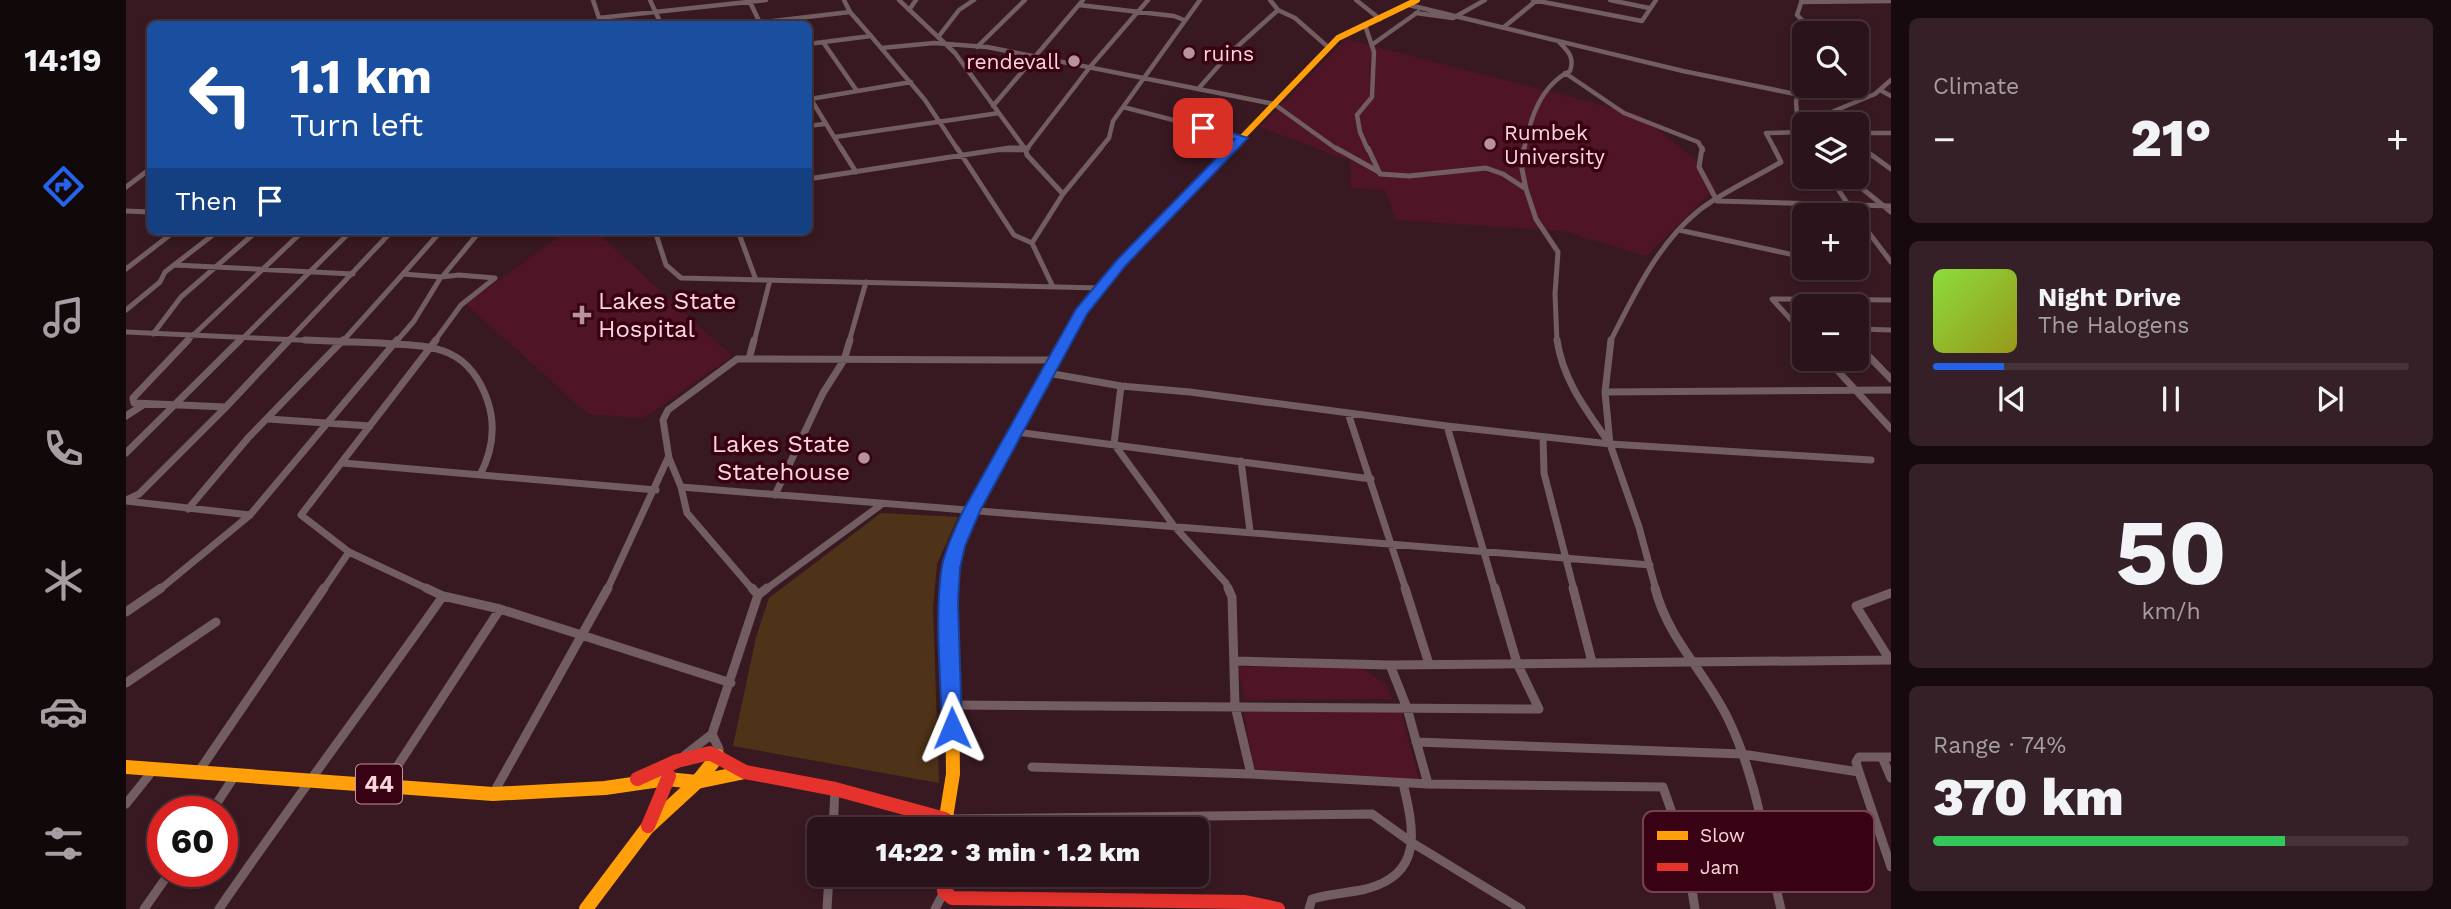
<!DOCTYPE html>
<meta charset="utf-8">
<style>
body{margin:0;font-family:"Work Sans",sans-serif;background:#362027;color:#f1f3f6;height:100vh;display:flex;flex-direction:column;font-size:26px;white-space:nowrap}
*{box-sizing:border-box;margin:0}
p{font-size:23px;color:#a59ea2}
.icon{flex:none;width:38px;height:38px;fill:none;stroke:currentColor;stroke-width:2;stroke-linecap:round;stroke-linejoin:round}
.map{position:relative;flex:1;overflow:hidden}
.sheet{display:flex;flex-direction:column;gap:18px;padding:18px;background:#170a0e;width:560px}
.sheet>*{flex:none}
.hud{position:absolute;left:21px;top:21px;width:665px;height:214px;border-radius:10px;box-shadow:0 4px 10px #0003,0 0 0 2px #463239;background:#1a4fa0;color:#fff;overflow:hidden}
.controls{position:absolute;left:1666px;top:21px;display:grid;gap:14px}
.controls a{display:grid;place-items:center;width:77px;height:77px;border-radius:10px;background:#2a131a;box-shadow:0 4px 10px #0003,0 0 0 2px #463239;font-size:35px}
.speed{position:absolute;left:21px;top:796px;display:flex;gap:14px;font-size:35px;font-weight:700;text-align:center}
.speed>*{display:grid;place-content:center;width:91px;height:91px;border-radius:50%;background:#2a131a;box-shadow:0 4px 10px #0003,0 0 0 2px #463239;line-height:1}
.speed .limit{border:10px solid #d22;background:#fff;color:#111}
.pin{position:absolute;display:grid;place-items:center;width:60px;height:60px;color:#fff;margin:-30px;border-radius:14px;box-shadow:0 4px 10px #0006}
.me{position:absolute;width:77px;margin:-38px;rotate:359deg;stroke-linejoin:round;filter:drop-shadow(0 0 5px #0008)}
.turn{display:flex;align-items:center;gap:24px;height:147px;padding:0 28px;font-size:32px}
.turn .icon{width:91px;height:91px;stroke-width:2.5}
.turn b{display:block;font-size:49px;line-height:60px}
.then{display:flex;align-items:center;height:66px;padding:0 28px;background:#0003;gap:14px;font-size:26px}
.big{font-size:52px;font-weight:800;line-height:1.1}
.sheet .widget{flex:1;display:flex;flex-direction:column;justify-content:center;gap:10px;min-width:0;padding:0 24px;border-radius:10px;background:#362027}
.sheet .dial{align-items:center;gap:0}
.dial b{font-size:91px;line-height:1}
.song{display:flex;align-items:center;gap:21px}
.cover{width:84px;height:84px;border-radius:10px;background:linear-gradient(135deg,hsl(90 70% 55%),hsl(60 70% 35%))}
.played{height:7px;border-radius:4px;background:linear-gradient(90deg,#2563eb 15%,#463239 15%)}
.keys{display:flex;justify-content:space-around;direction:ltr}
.heat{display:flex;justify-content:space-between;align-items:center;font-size:38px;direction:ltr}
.charge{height:10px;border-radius:5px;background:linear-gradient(90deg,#34c759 74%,#463239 0)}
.trip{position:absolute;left:681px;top:817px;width:402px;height:70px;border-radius:10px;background:#2a131a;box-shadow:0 4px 10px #0003,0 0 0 2px #463239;font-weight:800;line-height:70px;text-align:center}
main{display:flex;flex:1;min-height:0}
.tabs{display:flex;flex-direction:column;width:126px;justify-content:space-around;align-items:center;background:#11080a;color:#a59ea2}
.tabs .icon{width:49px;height:49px}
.tabs .on{color:#2563eb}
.tabs b{font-size:32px;color:#f1f3f6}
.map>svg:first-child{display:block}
.built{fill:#4f1425}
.green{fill:#4f3318}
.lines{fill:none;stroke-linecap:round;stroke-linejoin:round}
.street-far3{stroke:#725d61;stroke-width:4.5}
.street-far2{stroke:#725d61;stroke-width:5}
.street-far1{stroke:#725d61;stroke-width:7}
.street{stroke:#725d61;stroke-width:9}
.slow-far3{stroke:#ff9f0a;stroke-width:6}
.slow-far2{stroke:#ff9f0a;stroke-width:8}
.slow-far1{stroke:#ff9f0a;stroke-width:10}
.slow{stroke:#ff9f0a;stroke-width:14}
.jam-far2{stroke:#e5322d;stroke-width:8}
.jam-far1{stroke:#e5322d;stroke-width:10}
.jam{stroke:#e5322d;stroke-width:14}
.route{fill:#2563eb;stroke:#184099;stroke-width:2}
.poi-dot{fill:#b7949a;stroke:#390214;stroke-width:2.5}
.labels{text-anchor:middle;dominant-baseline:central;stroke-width:7;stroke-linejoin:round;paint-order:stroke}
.far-poi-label{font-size:21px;fill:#fcd6db;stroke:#390214;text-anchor:start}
.shield{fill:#390214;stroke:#c2969f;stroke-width:2}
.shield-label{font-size:23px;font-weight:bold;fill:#fcd6db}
.poi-label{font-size:24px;fill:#fcd6db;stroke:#390214;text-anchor:start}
.key{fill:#390214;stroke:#744250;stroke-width:2}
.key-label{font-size:19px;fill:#fcd6db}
</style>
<main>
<nav class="tabs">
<b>14:19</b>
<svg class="icon on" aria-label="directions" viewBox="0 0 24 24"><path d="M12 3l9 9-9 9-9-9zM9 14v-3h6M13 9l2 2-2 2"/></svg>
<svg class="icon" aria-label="music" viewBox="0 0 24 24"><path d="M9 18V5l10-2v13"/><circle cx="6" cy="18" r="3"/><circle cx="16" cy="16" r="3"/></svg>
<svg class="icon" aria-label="phone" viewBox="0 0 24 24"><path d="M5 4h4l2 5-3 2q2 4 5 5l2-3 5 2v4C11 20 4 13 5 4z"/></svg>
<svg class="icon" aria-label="climate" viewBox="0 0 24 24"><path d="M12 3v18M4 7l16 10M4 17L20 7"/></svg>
<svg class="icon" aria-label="car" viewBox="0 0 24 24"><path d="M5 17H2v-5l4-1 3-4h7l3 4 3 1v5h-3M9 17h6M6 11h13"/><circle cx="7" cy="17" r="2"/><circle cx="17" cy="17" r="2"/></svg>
<svg class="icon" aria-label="filters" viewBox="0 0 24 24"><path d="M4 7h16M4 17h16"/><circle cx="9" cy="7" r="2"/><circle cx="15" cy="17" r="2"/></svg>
</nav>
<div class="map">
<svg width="1765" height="909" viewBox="0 0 1765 909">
<rect width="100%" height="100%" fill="#381922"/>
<path class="built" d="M1220 39 1514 115 1572 162 1590 188 1520 256 1437 231 1270 220 1259 190 1225 188 1224 161 1134 127Z
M441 231H469L606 356 518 418 462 414 340 304Z
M1233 666 1261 685 1266 699 1119 700 1112 667Z
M1117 708H1274L1293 780 1128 769Z"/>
<path class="green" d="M755 513 832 517 811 564 807 608 813 783 607 746 630 637 643 598Z"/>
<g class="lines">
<path class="street-far3" d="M467 0 475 24
M524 0 535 24
M623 0 634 23
M773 0 829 53 900 150
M1144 0 1152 10 1169 18 1202 47
M1230 0 1254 19
M1407 0 1516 21 1530 0
M1484 0 1523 8
M1676 0 1671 15 1678 22 1679 33
M1675 2 1765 1
M953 5 1048 16 1058 20
M1283 5 1557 71 1669 94
M783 10 790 0
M1290 13 1327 18 1359 0
M473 18 640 0
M621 24 724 12
M1239 25 1248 52 1246 97 1231 115 1234 132 1242 150
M1378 27 1411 0
M745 36 799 100 832 150
M813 36 833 10 848 0
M697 42 731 91
M682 44 745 36 724 12 718 0
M1247 44 1292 12
M851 47 899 0
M755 48 808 43 861 47 1148 104 1212 150
M1439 73 1498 113 1572 142 1577 150
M1073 88 1104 53 1152 10
M1754 90 1765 96
M683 96 716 150
M684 99 785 82
M867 106 957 0
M997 107 1117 138
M682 126 698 124
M1672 126 1670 102 1678 63
M1731 133H1765
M1676 134 1672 126 1749 94 1765 80
M709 137 873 113
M1731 144 1739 150
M872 150H897
M900 150 964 67 1022 0
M973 150 983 138 987 121 1074 0
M1398 150C1404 119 1414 86 1444 71 1449 57 1442 51 1432 41
M1649 150 1640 133 1678 132"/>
<path class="street-far2" d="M715 148 730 172
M831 148 888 235 906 243
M899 148 901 155 937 194
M1210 148 1253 172
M1242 148 1254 174 1283 176 1360 168 1377 174 1400 189
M1398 148 1395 164 1400 189 1410 219 1432 252 1429 294 1431 342
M1576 148 1573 167 1591 201 1765 206
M1736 148 1765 169
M1704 177 1729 215
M1722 177 1765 212
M682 179 883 148H902
M0 187 24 169
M0 211 24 212
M1731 217 1765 262
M1553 230 1673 256 1678 254
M529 231 540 265 555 278 974 288
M612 231 630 280
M49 265 227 274
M0 269 49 231
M316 277 354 231
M927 287 906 243 937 194 975 148
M0 310 34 282 39 272 92 231
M1731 329 1765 330
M0 332 217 342
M27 334 55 297 131 231
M1678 334 1646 299 1765 300
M60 342 177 231
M113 342 225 231
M161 342 266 231
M216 342 277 274
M270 342 288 321 315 277 277 274 315 231
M308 342 335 305 369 278 333 275 315 277
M628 342 644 280
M723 342 740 282
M1484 342C1507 297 1531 245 1571 212 1594 193 1629 178 1655 162L1648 148"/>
<path class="street-far1" d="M179 340C204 341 229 342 254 343 306 346 343 345 362 402 370 427 366 452 354 475
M1431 340C1437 381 1461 411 1484 444
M1485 340 1479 392 1484 444 1513 527 1530 590
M1731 344 1765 379
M623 359 628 340
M1701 359 1765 429
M922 373 995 386 1064 392 1321 426 1484 444 1745 460
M995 386 988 444 1048 526 1100 583 1103 590
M1479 392 1765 390
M100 407 163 340
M1222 413 1280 590
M0 416 17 405
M142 419 244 426
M1321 426 1369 590
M890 432 1245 479
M1417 437 1418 473 1448 590
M0 453 114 340
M1115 461 1124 531
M217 463 530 490
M555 487 1524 565
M649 495 697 393 718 360 724 340
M0 500 13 494 100 407 8 403 7 398 62 340
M0 501 124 515
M62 509 122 438 217 340
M33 590 124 515 271 340
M197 590 223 552
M304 590 223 552 175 515 310 340
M481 590 542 458
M627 590 561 513 555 487 543 458 537 420 542 410 611 359 929 360
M639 590 756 504"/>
<path class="street" d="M300 588 317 596 374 609 605 683
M1102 588 1106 597 1109 706 1125 774
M1279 588 1303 664
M1447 588 1466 662
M1529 588C1543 642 1582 674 1604 723 1631 780 1640 848 1655 909
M632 595 641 588
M0 612 35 588
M1764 660 1730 606 1765 593
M1109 661 1264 665 1765 660
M1264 665 1281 708 1302 784
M0 683 90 622
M826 705 1413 709 1391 663 1369 588
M586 734 593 749 592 756
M1290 742 1616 754 1733 772 1765 867
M559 755 586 734 632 595 626 588
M1765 757H1756L1765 778
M906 767 1125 774 1302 784 1537 787 1560 853 1569 909
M73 771 198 588
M1733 772 1730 762 1733 757H1756
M259 785 374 609
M367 794 482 588
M0 804 28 769
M85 812 110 774
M819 819 1246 814 1285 842 1395 909
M707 830 709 789
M18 909 44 872
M93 909C166 803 243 701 317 596
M701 909 703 875
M809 909 818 892
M1183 909 1186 899C1204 894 1222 893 1240 889 1298 874 1288 830 1277 783"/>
<path class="slow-far3" d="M1104 150 1212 38 1291 0"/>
<path class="slow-far2" d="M1013 244 1106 148"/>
<path class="slow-far1" d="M824 590 829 550"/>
<path class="slow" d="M0 767 367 794 479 788 541 779 571 782 619 772
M818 830 827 774 825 588
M460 909 521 828 571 782 592 756"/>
<path class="jam-far2" d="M939 342 955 312 1013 244"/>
<path class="jam-far1" d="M829 550 845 511 939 340"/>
<path class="jam" d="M511 779 551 761 584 753 619 772 709 789 819 819
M522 826 543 776
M817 875 818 891 826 898 1119 902 1152 909"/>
</g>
<path class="route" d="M1077 124 1122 138 1000 265 961 314 854 511 839 546 834 568 832 602 836 728 833 735 826 737 819 735 816 728C815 679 808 614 816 566 820 547 829 529 837 511L950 309 991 260 1109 139 1073 130 1072 128Z"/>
<g class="poi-dot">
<circle cx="1063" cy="53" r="7"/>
<circle cx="948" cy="61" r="7"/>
<circle cx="1364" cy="144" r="7"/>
<path d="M452.5 304.5h7v7h7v7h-7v7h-7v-7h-7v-7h7z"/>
<circle cx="738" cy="458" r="7"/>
</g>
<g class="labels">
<g class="far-poi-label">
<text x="1077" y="53">ruins</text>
<text x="934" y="61" text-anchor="end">rendevall</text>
<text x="1378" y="132">Rumbek<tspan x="1378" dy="24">University</tspan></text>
</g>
<rect class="shield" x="230" y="764.5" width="46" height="39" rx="5"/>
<g class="shield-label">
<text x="253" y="784">44</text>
</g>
<g class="poi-label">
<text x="472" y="301">Lakes State<tspan x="472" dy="28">Hospital</tspan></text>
<text x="724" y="444" text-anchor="end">Lakes State<tspan x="724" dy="28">Statehouse</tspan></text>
</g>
</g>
<rect x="1517" y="811" width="231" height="81" rx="10" class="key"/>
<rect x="1531" y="831" width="31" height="9" fill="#ff9f0a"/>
<rect x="1531" y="863" width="31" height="8" fill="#e5322d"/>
<g class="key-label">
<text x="1574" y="842">Slow</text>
<text x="1574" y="874">Jam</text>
</g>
</svg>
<div class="controls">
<a><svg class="icon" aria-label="search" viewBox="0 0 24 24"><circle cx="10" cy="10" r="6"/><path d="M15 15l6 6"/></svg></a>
<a><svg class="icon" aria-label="layers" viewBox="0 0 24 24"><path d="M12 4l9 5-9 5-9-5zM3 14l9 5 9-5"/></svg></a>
<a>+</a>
<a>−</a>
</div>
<div class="speed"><div class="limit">60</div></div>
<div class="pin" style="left:1077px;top:128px;background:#d93025"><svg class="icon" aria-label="arrive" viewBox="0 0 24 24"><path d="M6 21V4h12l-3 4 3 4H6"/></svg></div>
<svg class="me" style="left:826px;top:728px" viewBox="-20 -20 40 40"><path d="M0-17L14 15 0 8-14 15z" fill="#2563eb" stroke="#fff" stroke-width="4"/></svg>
<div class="trip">14:22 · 3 min · 1.2 km</div>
<div class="hud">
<div class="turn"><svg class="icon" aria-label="left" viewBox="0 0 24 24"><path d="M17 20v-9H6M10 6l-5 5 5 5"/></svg><div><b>1.1 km</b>Turn left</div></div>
<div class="then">Then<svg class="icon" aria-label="arrive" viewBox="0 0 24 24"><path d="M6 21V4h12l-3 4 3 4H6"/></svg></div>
</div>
</div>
<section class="sheet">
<div class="widget"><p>Climate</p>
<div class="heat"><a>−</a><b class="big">21°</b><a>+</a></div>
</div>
<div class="widget">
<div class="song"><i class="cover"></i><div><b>Night Drive</b><p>The Halogens</p></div></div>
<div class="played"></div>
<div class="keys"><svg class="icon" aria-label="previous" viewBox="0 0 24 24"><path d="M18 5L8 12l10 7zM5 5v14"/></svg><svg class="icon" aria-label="pause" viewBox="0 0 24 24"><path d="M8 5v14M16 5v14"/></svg><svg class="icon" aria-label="next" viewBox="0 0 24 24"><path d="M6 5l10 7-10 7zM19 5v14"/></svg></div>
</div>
<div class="widget dial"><b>50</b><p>km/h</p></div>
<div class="widget"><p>Range · 74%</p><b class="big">370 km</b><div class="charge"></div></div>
</section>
</main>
